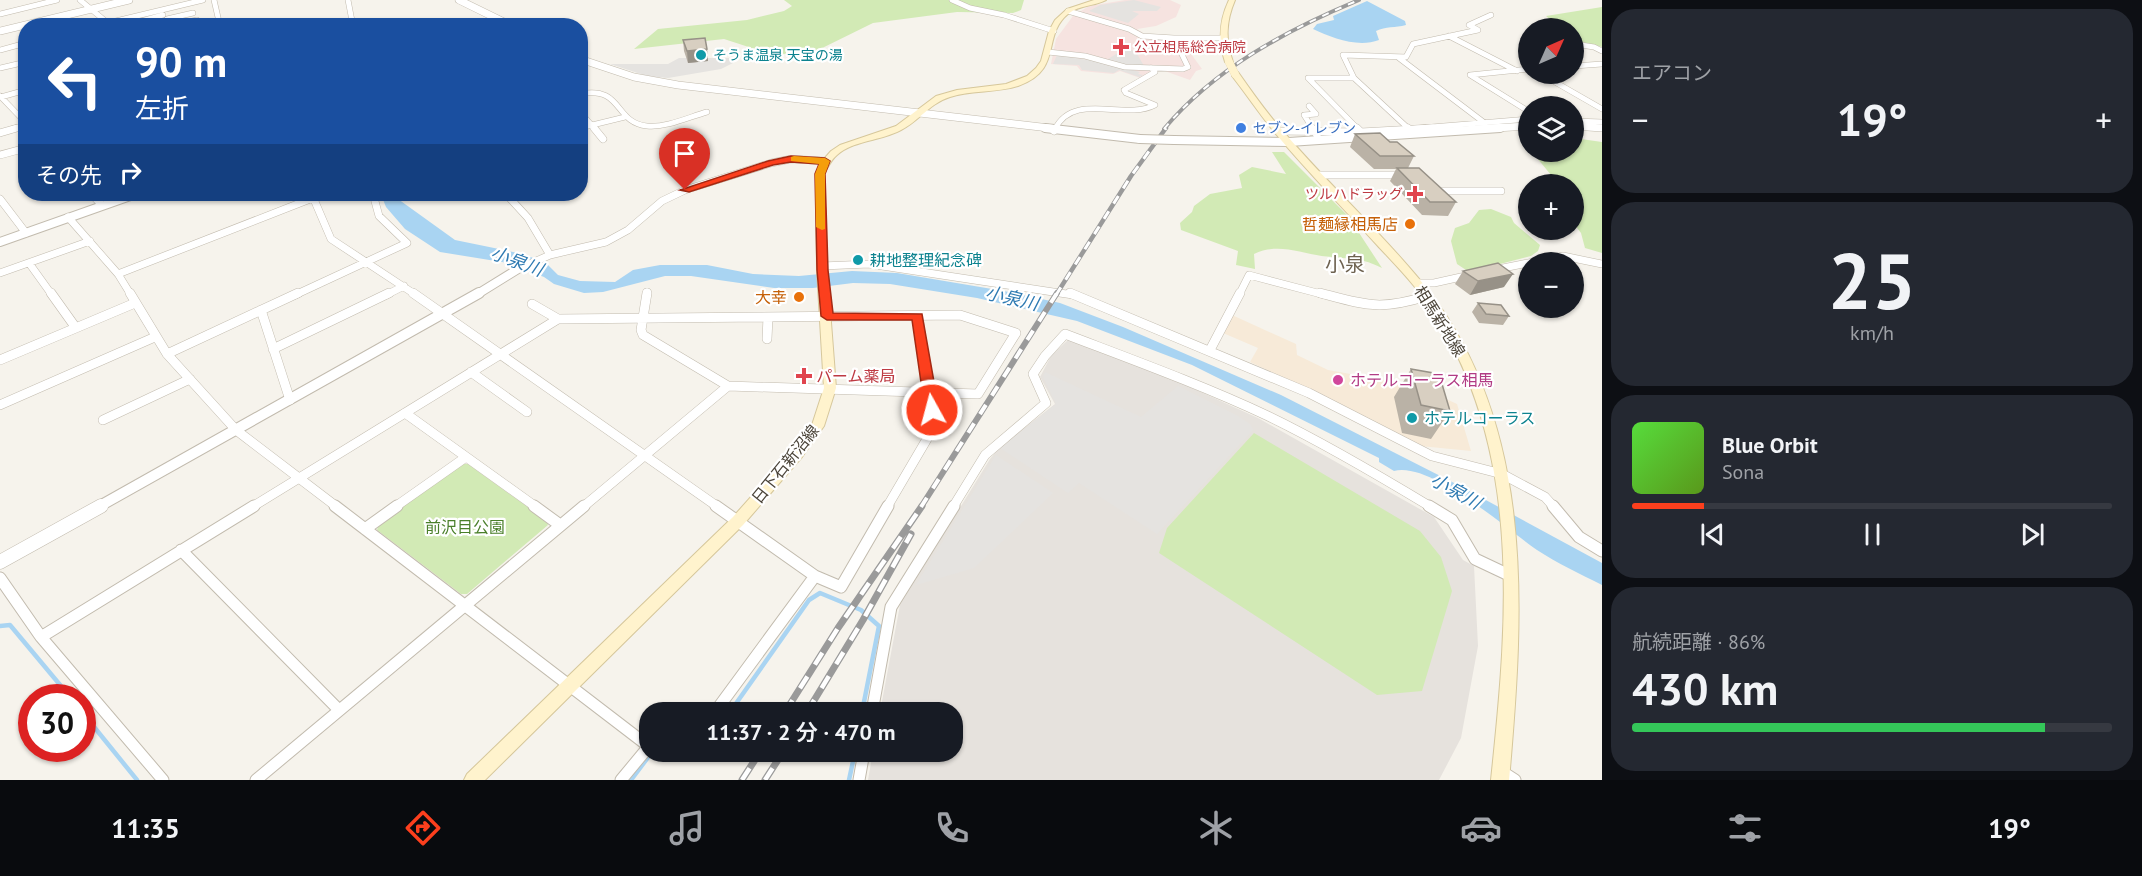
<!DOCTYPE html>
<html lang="ja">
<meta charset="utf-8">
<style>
body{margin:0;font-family:"PT Sans","Noto Sans JP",sans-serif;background:#242831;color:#f1f3f6;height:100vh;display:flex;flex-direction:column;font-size:22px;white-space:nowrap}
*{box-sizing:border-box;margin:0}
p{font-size:20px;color:#9ea1a6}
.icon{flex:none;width:33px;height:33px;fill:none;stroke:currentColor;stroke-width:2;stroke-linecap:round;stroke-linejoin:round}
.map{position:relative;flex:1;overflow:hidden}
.drawer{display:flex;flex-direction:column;gap:9px;padding:9px;background:#0d0f14;width:540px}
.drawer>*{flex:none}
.guide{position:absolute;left:18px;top:18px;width:570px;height:183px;border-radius:24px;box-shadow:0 2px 4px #0004;background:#1a4fa0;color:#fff;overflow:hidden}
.needle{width:39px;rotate:45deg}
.buttons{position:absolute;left:1518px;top:18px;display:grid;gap:12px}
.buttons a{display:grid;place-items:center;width:66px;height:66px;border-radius:50%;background:#171b24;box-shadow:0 2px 4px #0004;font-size:30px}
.speed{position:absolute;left:18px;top:684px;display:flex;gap:12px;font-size:30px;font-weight:700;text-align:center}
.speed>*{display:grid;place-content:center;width:78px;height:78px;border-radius:50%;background:#171b24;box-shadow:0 2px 4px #0004;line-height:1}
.speed .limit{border:9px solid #d22;background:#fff;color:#111}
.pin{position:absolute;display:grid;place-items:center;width:51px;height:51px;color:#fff;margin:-62px -26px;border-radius:50% 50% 50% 0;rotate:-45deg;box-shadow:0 0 6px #0007}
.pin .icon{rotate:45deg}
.me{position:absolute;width:66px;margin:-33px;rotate:353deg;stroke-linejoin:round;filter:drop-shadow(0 0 4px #0008)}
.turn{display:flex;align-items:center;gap:21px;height:126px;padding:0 18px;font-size:27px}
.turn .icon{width:78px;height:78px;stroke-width:2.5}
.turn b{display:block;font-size:42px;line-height:51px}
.then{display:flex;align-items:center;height:57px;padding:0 18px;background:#0003;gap:12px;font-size:22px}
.big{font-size:45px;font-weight:600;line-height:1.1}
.drawer .widget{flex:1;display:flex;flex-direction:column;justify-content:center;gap:9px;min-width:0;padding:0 21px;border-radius:24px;background:#242831}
.drawer .dial{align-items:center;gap:0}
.dial b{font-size:78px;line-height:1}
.song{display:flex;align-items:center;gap:18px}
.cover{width:72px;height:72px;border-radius:9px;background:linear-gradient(135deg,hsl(110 70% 55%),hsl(90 70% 35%))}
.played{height:6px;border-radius:3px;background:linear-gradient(90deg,#fc3f1d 15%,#363941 15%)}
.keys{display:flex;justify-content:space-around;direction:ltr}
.heat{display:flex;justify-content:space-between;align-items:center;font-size:33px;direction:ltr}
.charge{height:9px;border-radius:4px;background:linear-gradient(90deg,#34c759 86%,#363941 0)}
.trip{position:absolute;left:639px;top:702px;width:324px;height:60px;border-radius:24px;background:#171b24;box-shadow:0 2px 4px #0004;font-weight:600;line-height:60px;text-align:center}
.tab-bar{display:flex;height:96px;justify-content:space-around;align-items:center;background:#090b0e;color:#9ea1a6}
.tab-bar .icon{width:42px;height:42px}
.tab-bar .active{color:#fc3f1d}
.tab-bar b{font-size:27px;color:#f1f3f6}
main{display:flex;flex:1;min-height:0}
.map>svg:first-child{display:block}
.commercial{fill:#f7ead8}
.industrial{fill:#e6e2dd}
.medical{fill:#f6e3e0}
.green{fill:#d2eab5}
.parking{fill:#e5e3e0}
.water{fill:#a9d4f2}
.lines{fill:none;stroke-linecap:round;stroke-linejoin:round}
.stream{stroke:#a9d4f2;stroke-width:4.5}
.minor-far3-casing{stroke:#c2bbae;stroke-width:6}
.minor-far2-casing{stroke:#c2bbae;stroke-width:8}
.minor-far1-casing{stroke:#c2bbae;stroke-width:10}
.minor-casing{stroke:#c2bbae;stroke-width:13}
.tertiary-far3-casing{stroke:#c2bbae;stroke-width:8}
.tertiary-far2-casing{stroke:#c2bbae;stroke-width:10}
.tertiary-far1-casing{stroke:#c2bbae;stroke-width:12}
.tertiary-casing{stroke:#c2bbae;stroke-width:15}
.secondary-casing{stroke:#d6c79b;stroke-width:2}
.minor-far3{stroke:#fff;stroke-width:5}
.minor-far2{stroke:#fff;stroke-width:7}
.minor-far1{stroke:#fff;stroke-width:9}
.minor{stroke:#fff;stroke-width:11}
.tertiary-far3{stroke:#fff;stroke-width:7}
.tertiary-far2{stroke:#fff;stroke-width:8}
.tertiary-far1{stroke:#fff;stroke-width:10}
.tertiary{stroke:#fff;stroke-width:14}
.secondary{fill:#fff3cd;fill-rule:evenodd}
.rail-far3-casing{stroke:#9a9a9a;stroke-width:4}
.rail-far2-casing{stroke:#9a9a9a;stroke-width:4.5}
.rail-far1-casing{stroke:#9a9a9a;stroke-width:6}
.rail-casing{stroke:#9a9a9a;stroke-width:7}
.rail-far3{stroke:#fff;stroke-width:2;stroke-dasharray:7;stroke-linecap:butt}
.rail-far2{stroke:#fff;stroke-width:3;stroke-dasharray:9;stroke-linecap:butt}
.rail-far1{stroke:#fff;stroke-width:4;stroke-dasharray:11;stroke-linecap:butt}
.rail{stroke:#fff;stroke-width:4.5;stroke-dasharray:14;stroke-linecap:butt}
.tertiary-bridge-casing{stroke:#c2bbae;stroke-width:10;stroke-linecap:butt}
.secondary-bridge-casing{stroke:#d6c79b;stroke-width:8;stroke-linecap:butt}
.tertiary-bridge{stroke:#fff;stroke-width:8}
.secondary-bridge{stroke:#fff3cd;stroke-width:8}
.wall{fill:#bab2a6}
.shaded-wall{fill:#979187}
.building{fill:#d8cfc1;stroke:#979187;stroke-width:1.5}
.route{fill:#fc3f1d;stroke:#a42913;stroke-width:1.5}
.slow{fill:#f59e0b}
.health-dot{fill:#e0444e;stroke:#fff;stroke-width:2}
.culture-dot{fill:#0f9aa8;stroke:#fff;stroke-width:2}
.shop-dot{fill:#3f7fe0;stroke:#fff;stroke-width:2}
.food-dot{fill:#e8710a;stroke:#fff;stroke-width:2}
.hotel-dot{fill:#d1479c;stroke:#fff;stroke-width:2}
.labels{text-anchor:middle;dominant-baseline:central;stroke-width:4.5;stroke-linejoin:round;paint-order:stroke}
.far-health-label{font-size:14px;fill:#be3a42;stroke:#fff;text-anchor:start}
.far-culture-label{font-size:14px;fill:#0d838f;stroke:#fff;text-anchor:start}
.far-shop-label{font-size:14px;fill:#366cbe;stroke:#fff;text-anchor:start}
.food-label{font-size:16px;fill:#c56008;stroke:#fff;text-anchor:end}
.culture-label{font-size:16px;fill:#0d838f;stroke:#fff;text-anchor:start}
.street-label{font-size:16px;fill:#4b4439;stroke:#fff}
.health-label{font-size:16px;fill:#be3a42;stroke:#fff;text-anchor:start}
.hotel-label{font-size:16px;fill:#b23c85;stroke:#fff;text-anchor:start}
.park-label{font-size:16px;fill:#4a7f2a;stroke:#fff}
.water-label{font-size:18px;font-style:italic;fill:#2e7ab2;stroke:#fff}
.quarter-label{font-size:20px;fill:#6e6250;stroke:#fff}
</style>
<main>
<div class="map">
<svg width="1602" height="780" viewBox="0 0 1602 780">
<rect width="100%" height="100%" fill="#f6f3ec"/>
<path class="commercial" d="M1232 315 1296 344 1297 355 1328 370 1418 386 1457 404 1471 451 1420 446 1336 402 1250 362 1258 348 1223 333Z"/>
<path class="industrial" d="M1069 339 1179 382 1258 418 1434 517 1463 560 1474 566 1478 646 1461 738 1439 780H868L873 752H952V712H880L900 605 990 459 1000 447 1055 404 1040 377 1051 356Z"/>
<path class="medical" d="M1125 0H1170L1181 5 1176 17 1156 26 1137 29 1146 35 1178 36 1202 69 1196 71 1190 80 1159 69 1140 78 1120 71 1113 74 1081 71 1077 66 1051 64 1056 39 1073 16 1089 6Z"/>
<path class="green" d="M784 0H1024L1021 10 1013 13 957 12 873 23 806 56 764 52 724 39 634 49 658 29 747 20 784 11 792 6Z
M1602 7V47L1574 40V28H1533L1553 22 1546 16Z
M1574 138 1602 142V253L1585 248 1581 233 1574 224V184H1555L1556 181 1532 152H1574Z
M1272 152H1284L1348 216 1382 268C1362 258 1353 259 1332 257 1306 256 1280 241 1254 254L1255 269 1236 265 1238 251 1181 230 1180 223 1192 212 1194 206 1210 194 1242 188 1239 175 1252 167 1286 174Z
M1491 209 1511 217 1514 223 1540 245 1538 251 1531 256 1469 272 1457 264 1451 241 1455 228 1469 223 1479 210Z
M1254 433 1420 531 1441 557 1452 591 1422 691 1377 695 1159 553 1167 528Z
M462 464H468L546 520 548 525 467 594H461L377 530 379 523Z"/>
<path class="parking" d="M1134 0 1161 7 1157 11H1132L1139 14 1128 23 1089 11 1100 5Z
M1126 48 1136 52 1144 66 1126 65 1108 59Z
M1057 55 1108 63 1140 72 1138 74 1143 75 1139 77 1119 70 1114 73 1082 70 1079 65 1053 64Z
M679 58H733V63L721 69 668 78 647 76 610 64H668Z
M1045 372 1141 417 1178 386 1238 416 1250 424 1253 430 1157 534 1079 483 1068 493 1000 448 1056 404 1043 377Z
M996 455 1053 493 974 568 916 585Z"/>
<path class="water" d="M1367 1 1405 21 1406 25C1395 28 1386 26 1376 31L1379 40C1358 48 1332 38 1313 29L1317 24 1334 20 1333 16Z
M384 194H399L398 199 455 240 523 254 546 263 558 275 580 281 615 282 633 270 660 265H707L753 274 799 276 852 271 897 273 1004 291 1060 303 1123 327 1281 395 1460 486 1602 563V585C1580 574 1557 563 1537 550 1507 529 1430 461 1394 471L1379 462V458L1192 365 1077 321 977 298 890 284 853 283 813 288H774L691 276H665L603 292 584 293 554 284 544 277 508 263 440 252 405 229 386 207 382 197Z"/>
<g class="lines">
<path class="stream" d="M0 626 10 625 71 698
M82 712 137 780
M730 712 809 600 820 593 861 610 879 626 862 712
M631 780 652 752
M849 780 855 752"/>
<defs>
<path id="minor-far3" d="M80 0 109 24
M214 0 220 26
M348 0 353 26
M952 0 970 8 1004 15 1054 31
M1068 11 1129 29 1142 36 1174 38
M0 14 57 0
M167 19 193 13
M173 25 197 20
M95 26 203 0
M123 26 163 15
M148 26 168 20
M1449 36 1517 71
M1574 44 1594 47 1602 51
M0 50 26 43
M1048 52 1085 56 1125 67 1183 69 1188 67 1174 38H1223
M1399 58 1486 124
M1574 66 1602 64
M0 68 26 62
M1528 69 1470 75 1528 111
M1541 74 1602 109
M1354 78H1308L1358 129
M580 94C623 85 614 123 647 126 666 128 689 117 707 112
M0 96 26 123
M1 97 26 90
M1309 106 1316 114 1304 115 1313 129
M580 112 595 129
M1574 121 1602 122
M580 128 625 117
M12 129 26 125
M1055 129C1074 91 1124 121 1155 105L1126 93 1124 90 1155 72 1151 68
M1407 129 1528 119
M1409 129 1354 78 1343 55 1406 57 1413 44 1478 30 1469 25 1491 15"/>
<path id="minor-far2" d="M594 128 603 139
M1312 128 1317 135
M1357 128 1361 132
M1408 128 1410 130
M1054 131 1056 128
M1278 131 1361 132 1433 128
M0 133 17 128
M0 155 26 148
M1320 175H1404
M580 179 582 181
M1432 191H1501
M91 194 102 205
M309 194 313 197 331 239 416 295
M506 194 528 218 550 255 518 269
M0 199 26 233
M68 217 118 274 131 295
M550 255 606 242 628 230 662 201 685 190 771 163 791 159 825 161
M29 263 52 295
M822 266 869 264 1073 295
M1493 270 1563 256 1602 264
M0 273 90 241
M118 274 323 194
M1417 283H1434L1470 275
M295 295 407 243 379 216 373 194
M386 295 404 286
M647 295V292
M1239 295 1249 275 1325 295"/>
<path id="minor-far1" d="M51 293 76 328
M130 293 167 354 236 430 337 507
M413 293 718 507
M647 293 641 330 643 335 728 386
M1070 293 1309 393 1432 456 1502 474 1545 497 1554 507
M1320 293C1366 305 1379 311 1427 296
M532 304 558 319
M261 310 290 400
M767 339 768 317
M273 349 389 293
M1210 350 1240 293
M167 354 298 293
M0 360 135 303
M471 372 527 412
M0 405 155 337
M405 413 536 507
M103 420 190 379
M252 507 558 319 960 315 1016 333 978 394 728 386 583 507
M395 507 466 457
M887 507 934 427 918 316
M953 507 985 455 1046 403 1033 374 1045 356 1065 334C1133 360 1202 385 1268 416 1324 443 1378 475 1431 507"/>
<path id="minor" d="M335 506 647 745
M534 506 560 525
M1429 506 1452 520 1475 559 1511 576
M1553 506 1579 537 1602 551
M365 529 397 506
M181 550 339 710
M815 576 841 587 888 506
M0 578 41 637 163 780
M41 637 254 506
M715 712 815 576 716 506
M872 712 891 607 954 506
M1501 771 1515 780
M256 780 584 506
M621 780 650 745
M859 780 864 752"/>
<path id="tertiary-far3" d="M459 0 512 26
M0 31 129 0
M580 59 634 77 678 85 1058 129
M1574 126 1602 128
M1478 129 1528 126"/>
<path id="tertiary-far2" d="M1045 128 1140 139
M1174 140 1289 142 1500 128
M0 242 136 194
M476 295 518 269"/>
<path id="tertiary-far1" d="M98 507 479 293"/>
<path id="tertiary" d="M0 562 101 506"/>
<path id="secondary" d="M1094 0H1106C1095 6 1079 5 1068 14 1041 36 1064 70 1018 86 996 93 972 90 950 97 930 103 919 121 901 130 881 141 854 140 837 155 831 160 828 167 824 174L827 270 836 388 824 426 802 457 743 525 485 780H464L467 774 733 517 792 451 812 425 824 388 817 270 816 174 823 160 831 151 840 145 896 126 936 96 957 90 1006 84 1027 76 1036 68 1041 61 1049 31 1055 20 1067 9Z
M1229 0H1235C1226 21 1225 40 1233 62L1229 64 1225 62C1218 40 1219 21 1229 0Z
M1232 72H1238C1252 92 1266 112 1282 130 1326 182 1377 228 1420 280 1537 421 1524 609 1509 780H1491C1509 612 1525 428 1414 286 1402 271 1389 258 1377 245 1343 208 1308 172 1276 134 1260 115 1247 95 1232 76Z"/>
</defs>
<use href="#minor-far3" class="minor-far3-casing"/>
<use href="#minor-far2" class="minor-far2-casing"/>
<use href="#minor-far1" class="minor-far1-casing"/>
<use href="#minor" class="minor-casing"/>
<use href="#tertiary-far3" class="tertiary-far3-casing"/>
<use href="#tertiary-far2" class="tertiary-far2-casing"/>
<use href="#tertiary-far1" class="tertiary-far1-casing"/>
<use href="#tertiary" class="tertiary-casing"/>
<use href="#secondary" class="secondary-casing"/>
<use href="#minor-far3" class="minor-far3"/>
<use href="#minor-far2" class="minor-far2"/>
<use href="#minor-far1" class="minor-far1"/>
<use href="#minor" class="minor"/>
<use href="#tertiary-far3" class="tertiary-far3"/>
<use href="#tertiary-far2" class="tertiary-far2"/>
<use href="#tertiary-far1" class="tertiary-far1"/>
<use href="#tertiary" class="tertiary"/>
<use href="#secondary" class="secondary"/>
<defs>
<path id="rail-far3" d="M1164 129C1215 68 1287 30 1359 0"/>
<path id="rail-far2" d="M1056 295 1131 176 1166 128"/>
<path id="rail-far1" d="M921 507 1057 293"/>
<path id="rail" d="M785 712 838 628 922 506
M807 712 863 620 911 534
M742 780 760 752
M765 780 783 752"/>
</defs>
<use href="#rail-far3" class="rail-far3-casing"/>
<use href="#rail-far2" class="rail-far2-casing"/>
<use href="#rail-far1" class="rail-far1-casing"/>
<use href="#rail" class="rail-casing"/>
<use href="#rail-far3" class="rail-far3"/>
<use href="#rail-far2" class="rail-far2"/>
<use href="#rail-far1" class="rail-far1"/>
<use href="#rail" class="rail"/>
<defs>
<path id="tertiary-bridge" d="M1140 139 1174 140"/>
<path id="secondary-bridge" d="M1229 62 1235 74"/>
</defs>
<use href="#tertiary-bridge" class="tertiary-bridge-casing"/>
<use href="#secondary-bridge" class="secondary-bridge-casing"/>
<use href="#tertiary-bridge" class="tertiary-bridge"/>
<use href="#secondary-bridge" class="secondary-bridge"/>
</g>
<path class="wall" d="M683 40 707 49 708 61 688 63 684 51Z
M1355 134 1390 142 1414 156 1408 168 1456 202 1448 216 1422 215 1390 181 1396 169H1374L1350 147Z
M1463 271 1504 287 1470 295 1455 284Z
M1478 303 1509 316 1503 325 1479 323 1472 312Z
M1411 369 1450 411 1431 439 1402 433 1394 397Z"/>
<path class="shaded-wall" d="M707 49 708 61 688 63 687 51Z
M1513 274 1504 287 1470 295 1478 281Z"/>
<path class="building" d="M705 38 707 49 687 51 683 40Z
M1380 133 1390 142H1397L1414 156H1380L1355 134Z
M1397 168H1419L1456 202H1430Z
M1498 263 1513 274 1478 281 1463 271Z
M1478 303 1501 305 1509 316 1486 314Z
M1411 369 1439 374 1450 411 1421 405Z"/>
<path class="route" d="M791 156 825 158 830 161 825 174 828 270 833 313 922 314 939 410 937 413H927L925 410 912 320H827L821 316 817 270 815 174 819 164 791 162 773 165 689 192 680 190 768 161Z"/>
<path class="slow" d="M794 156 825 158 830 161 825 174V229L822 230 816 227 815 174 819 164 791 161V157Z"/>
<g class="health-dot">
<path d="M1118 38h6v6h6v6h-6v6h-6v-6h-6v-6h6z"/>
<path d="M1412 185h6v6h6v6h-6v6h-6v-6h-6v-6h6z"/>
<path d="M801 367h6v6h6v6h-6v6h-6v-6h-6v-6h6z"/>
</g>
<g class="culture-dot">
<circle cx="701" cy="55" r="6"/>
<circle cx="858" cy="260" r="6"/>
<circle cx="1412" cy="418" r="6"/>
</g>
<circle class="shop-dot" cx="1241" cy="128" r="6"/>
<g class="food-dot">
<circle cx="1410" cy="224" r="6"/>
<circle cx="799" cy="297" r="6"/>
</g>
<circle class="hotel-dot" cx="1338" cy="380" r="6"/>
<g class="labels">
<g class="far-health-label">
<text x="1134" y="47">公立相馬総合病院</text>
<text x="1403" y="194" text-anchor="end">ツルハドラッグ</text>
</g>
<g class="far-culture-label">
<text x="713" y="55">そうま温泉 天宝の湯</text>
</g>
<g class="far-shop-label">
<text x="1253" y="128">セブン-イレブン</text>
</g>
<g class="food-label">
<text x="1398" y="224">哲麺縁相馬店</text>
<text x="787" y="297">大幸</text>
</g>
<g class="culture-label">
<text x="870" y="260">耕地整理紀念碑</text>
<text x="1424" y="418">ホテルコーラス</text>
</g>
<g class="street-label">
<text transform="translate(1440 321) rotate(58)">相馬新地線</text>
<text transform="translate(785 464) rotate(-51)">日下石新沼線</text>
</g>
<g class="health-label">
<text x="816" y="376">パーム薬局</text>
</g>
<g class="hotel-label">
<text x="1350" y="380">ホテルコーラス相馬</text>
</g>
<g class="park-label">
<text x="465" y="527">前沢目公園</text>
</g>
<g class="water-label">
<text transform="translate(517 261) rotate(20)">小泉川</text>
<text transform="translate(1012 298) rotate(13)">小泉川</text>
<text transform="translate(1456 491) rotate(29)">小泉川</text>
</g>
<g class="quarter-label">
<text x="1345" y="264">小泉</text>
</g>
</g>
</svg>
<div class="buttons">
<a><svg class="needle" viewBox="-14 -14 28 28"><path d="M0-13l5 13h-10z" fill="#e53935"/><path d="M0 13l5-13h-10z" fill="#9ea1a6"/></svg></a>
<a><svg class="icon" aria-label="layers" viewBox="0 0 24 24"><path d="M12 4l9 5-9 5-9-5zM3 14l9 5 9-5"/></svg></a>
<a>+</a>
<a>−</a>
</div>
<div class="speed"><div class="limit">30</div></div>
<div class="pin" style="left:685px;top:190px;background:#d93025"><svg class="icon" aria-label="arrive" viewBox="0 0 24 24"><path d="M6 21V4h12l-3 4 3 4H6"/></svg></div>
<svg class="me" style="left:932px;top:410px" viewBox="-20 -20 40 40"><circle r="17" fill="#fc3f1d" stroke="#fff" stroke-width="3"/><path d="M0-11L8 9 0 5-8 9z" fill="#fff"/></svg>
<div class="trip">11:37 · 2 分 · 470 m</div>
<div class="guide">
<div class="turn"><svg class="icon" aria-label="left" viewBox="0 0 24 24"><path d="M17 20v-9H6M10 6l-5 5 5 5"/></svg><div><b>90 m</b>左折</div></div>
<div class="then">その先<svg class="icon" aria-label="right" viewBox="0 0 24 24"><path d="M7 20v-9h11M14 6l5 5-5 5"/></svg></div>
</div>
</div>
<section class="drawer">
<div class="widget"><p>エアコン</p>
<div class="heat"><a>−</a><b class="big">19°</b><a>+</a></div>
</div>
<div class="widget dial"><b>25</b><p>km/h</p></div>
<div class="widget">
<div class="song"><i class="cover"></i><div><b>Blue Orbit</b><p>Sona</p></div></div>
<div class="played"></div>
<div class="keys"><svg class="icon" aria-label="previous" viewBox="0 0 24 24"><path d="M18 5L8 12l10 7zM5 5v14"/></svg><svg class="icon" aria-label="pause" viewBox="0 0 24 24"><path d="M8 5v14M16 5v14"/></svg><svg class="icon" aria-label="next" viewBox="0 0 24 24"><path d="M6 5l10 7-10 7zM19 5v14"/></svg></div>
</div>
<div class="widget"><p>航続距離 · 86%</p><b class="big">430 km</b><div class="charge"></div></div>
</section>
</main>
<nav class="tab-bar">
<b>11:35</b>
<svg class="icon active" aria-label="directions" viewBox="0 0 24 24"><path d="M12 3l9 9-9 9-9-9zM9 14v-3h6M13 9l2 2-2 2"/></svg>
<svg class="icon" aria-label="music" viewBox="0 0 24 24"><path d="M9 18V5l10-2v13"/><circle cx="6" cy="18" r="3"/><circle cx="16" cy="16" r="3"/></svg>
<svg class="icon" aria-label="phone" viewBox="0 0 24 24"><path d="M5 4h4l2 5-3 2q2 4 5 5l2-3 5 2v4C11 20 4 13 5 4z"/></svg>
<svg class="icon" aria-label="climate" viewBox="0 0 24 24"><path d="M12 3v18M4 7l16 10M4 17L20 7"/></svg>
<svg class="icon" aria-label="car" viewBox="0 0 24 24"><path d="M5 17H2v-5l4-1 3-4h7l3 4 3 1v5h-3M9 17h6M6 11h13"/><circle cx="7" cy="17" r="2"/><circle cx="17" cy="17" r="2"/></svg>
<svg class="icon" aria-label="filters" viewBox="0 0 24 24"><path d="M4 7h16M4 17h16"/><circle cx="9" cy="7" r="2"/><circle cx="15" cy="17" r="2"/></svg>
<b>19°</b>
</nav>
